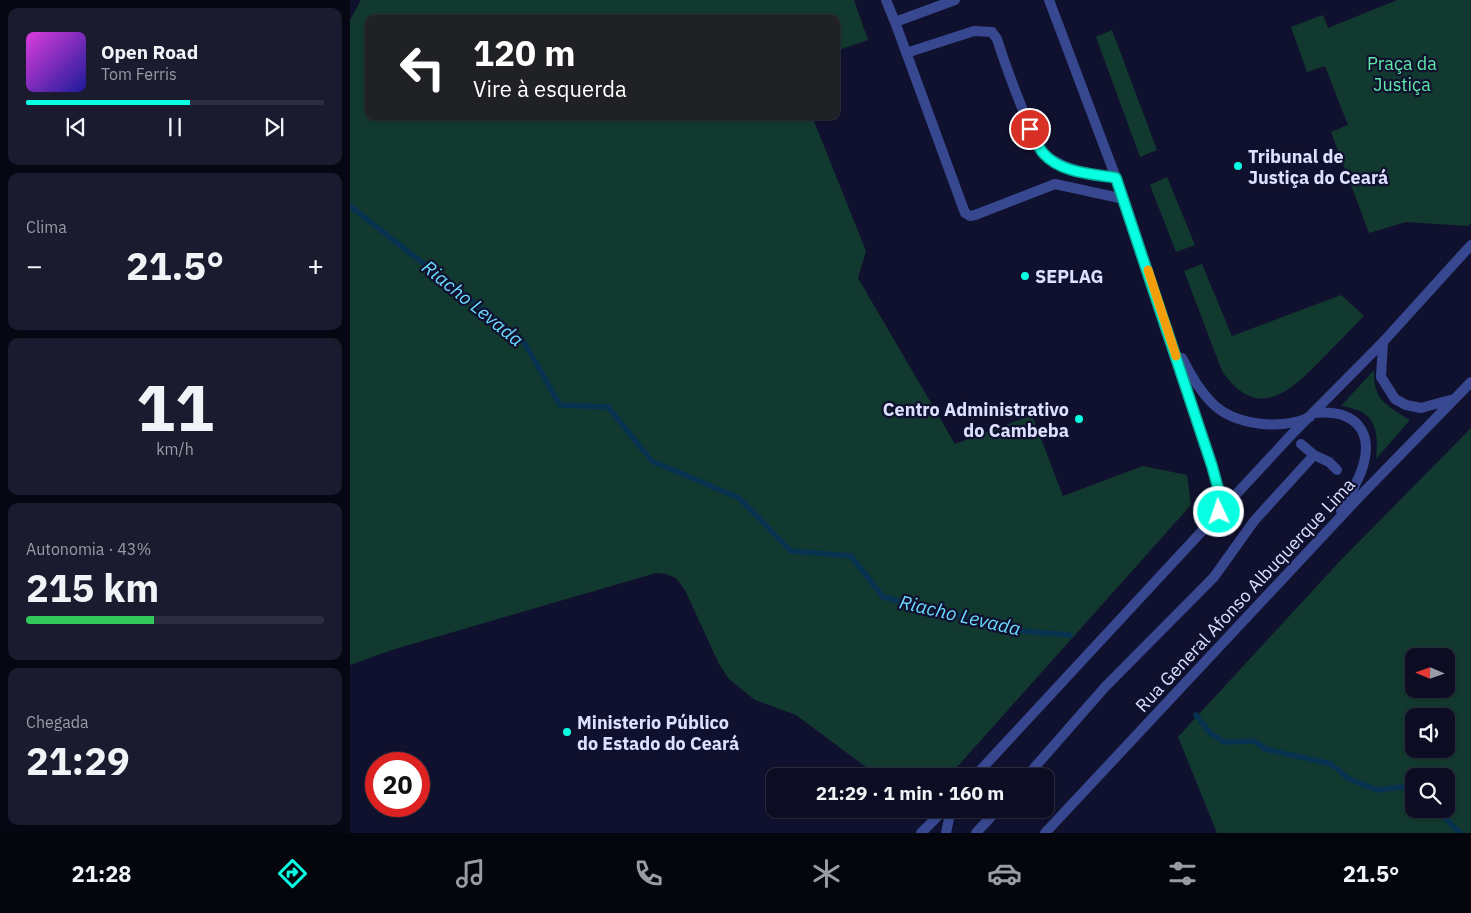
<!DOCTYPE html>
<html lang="pt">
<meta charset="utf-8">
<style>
body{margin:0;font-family:"IBM Plex Sans",sans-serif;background:#1a1b2f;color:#f1f3f6;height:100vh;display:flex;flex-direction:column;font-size:19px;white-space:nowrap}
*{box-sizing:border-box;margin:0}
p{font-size:16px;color:#9a9ca5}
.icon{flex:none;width:28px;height:28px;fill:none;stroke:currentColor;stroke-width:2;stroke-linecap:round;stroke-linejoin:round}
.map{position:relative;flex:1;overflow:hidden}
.side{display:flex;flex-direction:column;gap:8px;padding:8px;background:#070713;width:350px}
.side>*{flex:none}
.top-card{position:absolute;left:15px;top:15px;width:475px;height:105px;border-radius:10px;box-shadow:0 1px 4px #0004,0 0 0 1px #2c2d40;background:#202124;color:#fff;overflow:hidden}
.needle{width:32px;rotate:272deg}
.tools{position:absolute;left:1055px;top:648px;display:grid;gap:10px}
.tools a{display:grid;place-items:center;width:50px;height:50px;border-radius:10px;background:#0c0d22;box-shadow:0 1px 4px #0004,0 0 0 1px #2c2d40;font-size:25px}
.speed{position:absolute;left:15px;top:752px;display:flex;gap:10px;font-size:25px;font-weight:700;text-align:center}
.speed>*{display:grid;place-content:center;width:65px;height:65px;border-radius:50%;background:#0c0d22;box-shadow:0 1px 4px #0004,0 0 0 1px #2c2d40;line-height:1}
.speed .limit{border:8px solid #d22;background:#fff;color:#111}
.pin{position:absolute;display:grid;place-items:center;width:42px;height:42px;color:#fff;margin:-21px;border:2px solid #fff;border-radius:50%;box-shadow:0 1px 5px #0007}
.me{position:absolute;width:55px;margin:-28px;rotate:357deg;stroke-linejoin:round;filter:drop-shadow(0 0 4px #0008)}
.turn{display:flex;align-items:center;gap:18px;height:105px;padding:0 25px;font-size:22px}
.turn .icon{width:65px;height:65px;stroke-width:2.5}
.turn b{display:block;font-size:35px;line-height:42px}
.big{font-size:38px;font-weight:700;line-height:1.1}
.side .widget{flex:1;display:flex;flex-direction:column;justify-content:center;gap:8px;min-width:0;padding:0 18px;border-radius:10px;background:#1a1b2f}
.side .dial{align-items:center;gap:0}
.dial b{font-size:65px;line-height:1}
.song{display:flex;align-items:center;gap:15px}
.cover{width:60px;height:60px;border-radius:8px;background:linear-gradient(135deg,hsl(300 70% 55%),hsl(240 70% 35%))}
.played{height:5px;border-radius:2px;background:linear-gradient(90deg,#09ffe1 55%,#2c2d40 55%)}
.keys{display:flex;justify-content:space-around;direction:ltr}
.heat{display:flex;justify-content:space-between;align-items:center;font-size:28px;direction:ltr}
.charge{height:8px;border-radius:4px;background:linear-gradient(90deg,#34c759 43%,#2c2d40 0)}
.trip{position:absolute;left:416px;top:768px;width:288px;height:50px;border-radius:10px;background:#0c0d22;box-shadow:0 1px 4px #0004,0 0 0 1px #2c2d40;font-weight:700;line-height:50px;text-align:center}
.menu{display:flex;height:80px;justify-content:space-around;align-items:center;background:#05050e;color:#9a9ca5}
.menu .icon{width:35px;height:35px}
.menu .on{color:#09ffe1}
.menu b{font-size:22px;color:#f1f3f6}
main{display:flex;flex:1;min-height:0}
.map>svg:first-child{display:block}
.green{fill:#12392f;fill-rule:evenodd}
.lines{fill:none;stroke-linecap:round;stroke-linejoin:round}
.stream{stroke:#073250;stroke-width:5.5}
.path{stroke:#28c89b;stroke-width:3;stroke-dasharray:2.5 4;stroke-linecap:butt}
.lane{stroke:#384890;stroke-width:10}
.street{stroke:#384890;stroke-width:10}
.route-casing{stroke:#06a692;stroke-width:12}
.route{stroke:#09ffe1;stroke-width:9}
.slow{stroke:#f59e0b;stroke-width:9}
.poi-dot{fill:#09ffe1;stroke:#10112e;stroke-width:2}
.labels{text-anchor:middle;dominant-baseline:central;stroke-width:4.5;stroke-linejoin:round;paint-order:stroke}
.park-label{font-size:18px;fill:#5ee9a8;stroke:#10112e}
.poi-label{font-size:18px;font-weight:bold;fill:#dde0ff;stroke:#10112e;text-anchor:start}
.street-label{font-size:18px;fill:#dde0ff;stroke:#10112e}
.water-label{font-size:19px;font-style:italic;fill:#6bdbff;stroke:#10112e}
</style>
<main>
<section class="side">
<div class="widget">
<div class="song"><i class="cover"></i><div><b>Open Road</b><p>Tom Ferris</p></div></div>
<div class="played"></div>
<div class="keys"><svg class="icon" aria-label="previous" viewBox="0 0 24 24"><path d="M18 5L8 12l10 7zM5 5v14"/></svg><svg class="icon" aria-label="pause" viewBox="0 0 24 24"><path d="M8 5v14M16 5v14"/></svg><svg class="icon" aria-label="next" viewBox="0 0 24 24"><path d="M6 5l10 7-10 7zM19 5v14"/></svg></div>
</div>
<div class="widget"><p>Clima</p>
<div class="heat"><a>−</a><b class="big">21.5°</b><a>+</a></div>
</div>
<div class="widget dial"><b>11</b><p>km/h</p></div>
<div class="widget"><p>Autonomia · 43%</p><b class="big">215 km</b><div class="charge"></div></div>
<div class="widget"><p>Chegada</p><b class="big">21:29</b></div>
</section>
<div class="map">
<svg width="1121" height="833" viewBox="0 0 1121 833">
<rect width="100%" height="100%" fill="#10112e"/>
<path class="green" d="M11 0H504L518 40 486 51V19H19V116H462L516 251 508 278 605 444 682 415 713 496 793 466 837 475 841 505 599 776H528L446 715 405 700 379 679 369 664 335 590 326 578 316 574 306 573 45 649 0 665V20Z
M1047 0H1121V223L1118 226 1056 222 1019 233 981 132 998 125 975 66 957 72 941 27 973 15 978 28Z
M762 30 807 150 790 157 746 37Z
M817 177 845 245 826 252 800 185Z
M852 264 882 336 991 295 1014 316C999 331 985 346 971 360 938 394 907 421 872 371L834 271Z
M1024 370C1023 400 1036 405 1060 420L1026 459C1029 427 1025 411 991 406Z
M1121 428V833H867L828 737 989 562ZM1096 656V689H1064V656ZM1096 716V749H1064V716ZM1096 776V809H1064V776Z"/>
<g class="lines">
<path class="stream" d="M0 206 174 342 210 405 258 407 302 461 389 498 441 551 501 556 533 597 672 631 720 635
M846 715 860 733 874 742 904 741 915 749 981 764 999 779 1027 790 1051 787 1064 789
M1086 809 1110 833"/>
<path class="path" d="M663 814 667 809"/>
<path class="lane" d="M536 0 545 22 605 0
M699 0 774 199 862 466 868 488 869 512
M545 22 615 213 620 216 625 215 705 184 774 199
M556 53 624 31 642 32 647 39C653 58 684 147 697 156 718 171 741 174 766 178
M832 358C840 374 849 390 862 403 885 426 931 430 960 417"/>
<path class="street" d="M1033 342 1031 377 1045 399 1056 405 1071 408 1100 400
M964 413C1005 409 1026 431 1011 472 1006 485 998 498 991 511
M964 455 979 462 987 470
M625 776 942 434 1033 342 1121 245
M677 776 755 687 864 577 904 521 964 455 951 444
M571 833 595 809
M596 833 601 809
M626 833 648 809
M695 833 1011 495 1121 382"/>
</g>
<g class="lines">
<defs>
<path id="route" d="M680 129C685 137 688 148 694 154 711 173 743 174 766 178L862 466 868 488 869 512"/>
</defs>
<use href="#route" class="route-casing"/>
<use href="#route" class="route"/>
<path class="slow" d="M798 270 826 356"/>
</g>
<g class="poi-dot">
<circle cx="888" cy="166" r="5"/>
<circle cx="675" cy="276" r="5"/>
<circle cx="729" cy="419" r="5"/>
<circle cx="217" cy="732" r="5"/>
</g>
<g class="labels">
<g class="park-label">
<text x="1052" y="63">Praça da<tspan x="1052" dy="21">Justiça</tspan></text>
</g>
<g class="poi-label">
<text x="898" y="156">Tribunal de<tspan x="898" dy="21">Justiça do Ceará</tspan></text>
<text x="685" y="276">SEPLAG</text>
<text x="719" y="409" text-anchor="end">Centro Administrativo<tspan x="719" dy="21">do Cambeba</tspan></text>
<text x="227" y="722">Ministerio Público<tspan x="227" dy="21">do Estado do Ceará</tspan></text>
</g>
<g class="street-label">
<text transform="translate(895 595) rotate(-47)">Rua General Afonso Albuquerque Lima</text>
</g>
<g class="water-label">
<text transform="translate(123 303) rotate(39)">Riacho Levada</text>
<text transform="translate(610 615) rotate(13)">Riacho Levada</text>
</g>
</g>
</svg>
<div class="tools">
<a><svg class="needle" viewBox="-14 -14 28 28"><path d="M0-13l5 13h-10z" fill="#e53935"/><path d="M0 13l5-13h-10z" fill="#9a9ca5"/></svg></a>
<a><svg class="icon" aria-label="sound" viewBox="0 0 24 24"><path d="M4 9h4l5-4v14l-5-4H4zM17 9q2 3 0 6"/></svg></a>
<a><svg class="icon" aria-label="search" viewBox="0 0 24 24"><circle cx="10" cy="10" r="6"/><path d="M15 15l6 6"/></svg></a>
</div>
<div class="speed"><div class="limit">20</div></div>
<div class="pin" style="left:680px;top:129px;background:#d93025"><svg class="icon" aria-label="arrive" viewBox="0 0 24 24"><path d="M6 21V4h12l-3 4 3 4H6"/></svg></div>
<svg class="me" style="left:869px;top:512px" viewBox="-20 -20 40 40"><circle r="17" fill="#09ffe1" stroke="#fff" stroke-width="3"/><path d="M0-11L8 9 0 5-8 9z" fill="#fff"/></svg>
<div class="trip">21:29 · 1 min · 160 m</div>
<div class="top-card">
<div class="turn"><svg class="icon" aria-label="left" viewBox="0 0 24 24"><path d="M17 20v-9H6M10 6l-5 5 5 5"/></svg><div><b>120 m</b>Vire à esquerda</div></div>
</div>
</div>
</main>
<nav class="menu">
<b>21:28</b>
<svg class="icon on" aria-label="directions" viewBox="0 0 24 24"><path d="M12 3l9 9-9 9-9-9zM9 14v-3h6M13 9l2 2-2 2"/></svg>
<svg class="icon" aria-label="music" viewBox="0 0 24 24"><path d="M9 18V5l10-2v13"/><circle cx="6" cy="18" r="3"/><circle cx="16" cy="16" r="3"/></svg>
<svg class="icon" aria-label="phone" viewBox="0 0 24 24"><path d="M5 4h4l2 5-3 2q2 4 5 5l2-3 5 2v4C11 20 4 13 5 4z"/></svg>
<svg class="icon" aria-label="climate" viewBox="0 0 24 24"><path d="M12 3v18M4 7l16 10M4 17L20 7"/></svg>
<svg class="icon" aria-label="car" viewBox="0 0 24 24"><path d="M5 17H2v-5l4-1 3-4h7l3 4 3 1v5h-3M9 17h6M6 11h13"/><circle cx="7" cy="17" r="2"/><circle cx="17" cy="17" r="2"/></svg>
<svg class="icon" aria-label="filters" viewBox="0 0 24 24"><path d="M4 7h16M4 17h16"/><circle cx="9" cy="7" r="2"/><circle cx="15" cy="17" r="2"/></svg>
<b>21.5°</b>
</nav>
